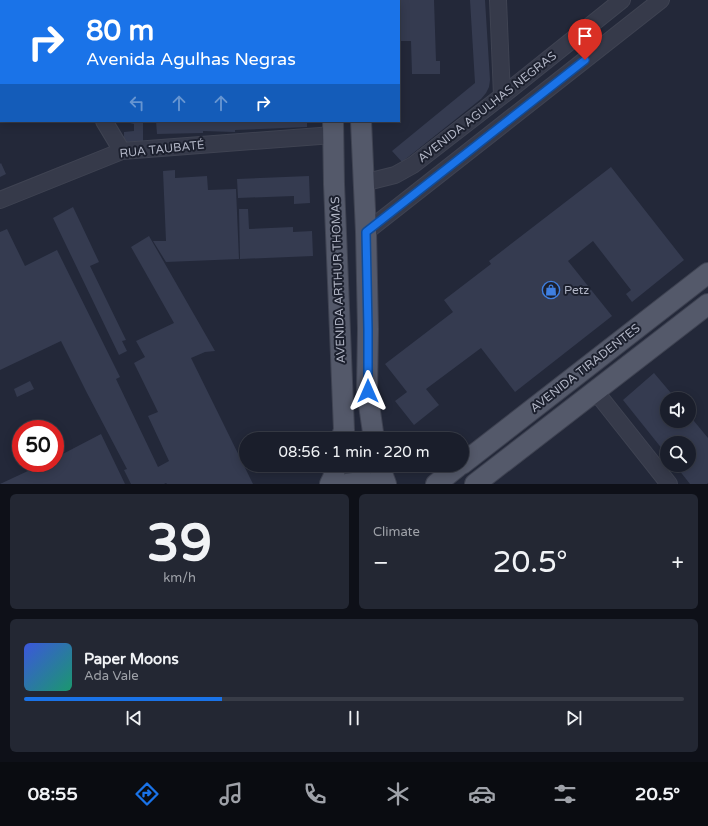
<!DOCTYPE html>
<meta charset="utf-8">
<style>
body{margin:0;font-family:"Varela Round",sans-serif;background:#232733;color:#f1f3f6;height:100vh;display:flex;flex-direction:column;font-size:15px;white-space:nowrap}
*{box-sizing:border-box;margin:0}
p{font-size:13px;color:#9fa2a9}
.icon{flex:none;width:22px;height:22px;fill:none;stroke:currentColor;stroke-width:2;stroke-linecap:round;stroke-linejoin:round}
.map{position:relative;height:484px;overflow:hidden}
.panel{display:flex;flex-direction:column;gap:10px;padding:10px;background:#0e1018;flex:1}
.panel>*{flex:none}
.banner{position:absolute;left:0px;top:0px;width:400px;height:122px;box-shadow:0 2px 10px #0003,0 0 0 1px #383c47;background:#1a73e8;color:#fff;overflow:hidden}
.buttons{position:absolute;left:660px;top:392px;display:grid;gap:8px}
.buttons a{display:grid;place-items:center;width:36px;height:36px;border-radius:50%;background:#1a1e2b;box-shadow:0 2px 10px #0003,0 0 0 1px #383c47;font-size:20px}
.speed{position:absolute;left:12px;top:420px;display:flex;gap:8px;font-size:20px;font-weight:700;text-align:center}
.speed>*{display:grid;place-content:center;width:52px;height:52px;border-radius:50%;background:#1a1e2b;box-shadow:0 2px 10px #0003,0 0 0 1px #383c47;line-height:1}
.speed .limit{border:6px solid #d22;background:#fff;color:#111}
.pin{position:absolute;display:grid;place-items:center;width:34px;height:34px;color:#fff;margin:-41px -17px;border-radius:50% 50% 50% 0;rotate:-45deg;box-shadow:0 0 4px #0007}
.pin .icon{rotate:45deg}
.me{position:absolute;width:44px;margin:-22px;rotate:0deg;stroke-linejoin:round;filter:drop-shadow(0 0 3px #0008)}
.turn{display:flex;align-items:center;gap:14px;height:84px;padding:0 20px;font-size:18px}
.turn .icon{width:52px;height:52px;stroke-width:2.5}
.turn b{display:block;font-size:28px;line-height:34px}
.lanes{display:flex;align-items:center;height:38px;padding:0 20px;background:#0003;justify-content:center;gap:20px;direction:ltr}
.lanes .off{opacity:.35}
.big{font-size:30px;font-weight:600;line-height:1.1}
.panel .widget{flex:1;display:flex;flex-direction:column;justify-content:center;gap:6px;min-width:0;padding:0 14px;border-radius:6px;background:#232733}
.panel .dial{align-items:center;gap:0}
.dial b{font-size:52px;line-height:1}
.song{display:flex;align-items:center;gap:12px}
.cover{width:48px;height:48px;border-radius:6px;background:linear-gradient(135deg,hsl(230 70% 55%),hsl(160 70% 35%))}
.played{height:4px;border-radius:2px;background:linear-gradient(90deg,#1a73e8 30%,#383c47 30%)}
.keys{display:flex;justify-content:space-around;direction:ltr}
.heat{display:flex;justify-content:space-between;align-items:center;font-size:22px;direction:ltr}
.panel .tiles{flex:1;display:grid;gap:10px;grid-template-columns:1fr 1fr}
.widget:last-child{grid-column:span 2}
.trip{position:absolute;left:239px;top:432px;width:230px;height:40px;border-radius:20px;background:#1a1e2b;box-shadow:0 2px 10px #0003,0 0 0 1px #383c47;font-weight:600;line-height:40px;text-align:center}
.tabs{display:flex;height:64px;justify-content:space-around;align-items:center;background:#0a0c11;color:#9fa2a9}
.tabs .icon{width:28px;height:28px}
.tabs .selected{color:#1a73e8}
.tabs b{font-size:18px;color:#f1f3f6}
.map>svg:first-child{display:block}
.building{fill:#353b50}
.lines{fill:none;stroke-linecap:round;stroke-linejoin:round}
.minor-casing{stroke:#3f4352;stroke-width:18}
.major-casing{stroke:#3f4352;stroke-width:22}
.minor{stroke:#363a4a;stroke-width:16}
.major{stroke:#54596a;stroke-width:20}
.route-casing{stroke:#114b97;stroke-width:10}
.route{stroke:#1a73e8;stroke-width:7}
.labels{text-anchor:middle;dominant-baseline:central;stroke-width:4;stroke-linejoin:round;paint-order:stroke}
.street-label{font-size:12px;fill:#b1b5c5;stroke:#1c202e}
.poi-label{font-size:12px;fill:#b1b5c5;stroke:#1c202e;text-anchor:start}
</style>
<div class="map">
<svg width="708" height="484" viewBox="0 0 708 484">
<rect width="100%" height="100%" fill="#232839"/>
<path class="building" d="M399 0H434L436 61H440V74H412L411 41H399Z
M470 0H485L490 80 489 87 486 93 481 99 402 162 392 151 475 83Z
M130 121H143V143H127L124 141V132L134 131V124L130 123Z
M156 121H307V127L235 130V132L203 131V133L157 134Z
M1 163 6 174 0 177V164Z
M611 167 684 260 632 302 626 294 631 290 593 241 568 261 612 316 515 392 481 348 426 389 439 405 414 425 395 401 407 392 385 364 453 312 444 300 491 264 489 261Z
M175 170V178L207 176 208 190 236 189 239 259 166 262 153 241H166L163 171Z
M309 176 310 203 294 204V196L238 198 237 179Z
M73 207 99 262 90 266 126 340 122 341 127 351 119 355 53 218Z
M239 209H248L249 229 293 227V232L312 231 313 256 240 259Z
M7 229 25 266 57 250 120 377 116 379 158 467 169 461 148 416 158 412 134 363 145 357 136 341 174 323 131 247 149 236 215 351 205 352 191 358 253 484H167L166 483 164 484H131L124 470 127 469 87 393 61 341 0 370V232Z
M654 373 676 399H667V421H689V415L708 438V483L707 484H690L675 465H689V443H667V455L623 400Z
M30 381 34 389 17 397 14 389Z
M101 434 125 484H0L45 463H55V458Z"/>
<g class="lines">
<defs>
<path id="minor" d="M31 0 32 1
M498 0 502 96
M104 121 122 151
M363 183 395 175 413 165 502 96 622 0
M0 200 122 151 333 135
M366 232 661 0
M596 392 669 484"/>
<path id="major" d="M329 0V1
M356 0V1
M333 121 334 184 344 430 341 439
M361 121 366 232 368 329 367 391 374 439
M462 464 708 273
M379 465 386 484
M330 484 333 478 336 465
M347 484 361 482 375 484
M436 484 460 465
M475 484 708 304"/>
</defs>
<use href="#minor" class="minor-casing"/>
<use href="#major" class="major-casing"/>
<use href="#minor" class="minor"/>
<use href="#major" class="major"/>
</g>
<g class="lines">
<defs>
<path id="route" d="M368 391V329L366 232 585 60"/>
</defs>
<use href="#route" class="route-casing"/>
<use href="#route" class="route"/>
</g>
<defs>
<symbol id="shop-ring" viewBox="-11 -11 22 22"><circle r="9.5" fill="#1c202e" stroke="#3f7fe0" stroke-width="1.5"/><path d="M-5-2.5h2.3a2.7 3.5 0 0 1 5.4 0H5L5.5 6h-11ZM-1.5-2.5h3a1.5 2.3 0 0 0-3 0Z" fill="#3f7fe0"/></symbol>
</defs>
<g fill-rule="evenodd">
<use href="#shop-ring" x="541" y="280" width="20" height="20"/>
</g>
<g class="labels">
<g class="street-label">
<text transform="translate(487 107) rotate(-38)">AVENIDA AGULHAS NEGRAS</text>
<text transform="translate(162 149) rotate(-6)">RUA TAUBATÉ</text>
<text transform="translate(338 280) rotate(-92)">AVENIDA ARTHUR THOMAS</text>
<text transform="translate(585 368) rotate(-38)">AVENIDA TIRADENTES</text>
</g>
<g class="poi-label">
<text x="564" y="290">Petz</text>
</g>
</g>
</svg>
<div class="buttons">
<a><svg class="icon" aria-label="sound" viewBox="0 0 24 24"><path d="M4 9h4l5-4v14l-5-4H4zM17 9q2 3 0 6"/></svg></a>
<a><svg class="icon" aria-label="search" viewBox="0 0 24 24"><circle cx="10" cy="10" r="6"/><path d="M15 15l6 6"/></svg></a>
</div>
<div class="speed"><div class="limit">50</div></div>
<div class="pin" style="left:585px;top:60px;background:#d93025"><svg class="icon" aria-label="arrive" viewBox="0 0 24 24"><path d="M6 21V4h12l-3 4 3 4H6"/></svg></div>
<svg class="me" style="left:368px;top:391px" viewBox="-20 -20 40 40"><path d="M0-17L14 15 0 8-14 15z" fill="#1a73e8" stroke="#fff" stroke-width="4"/></svg>
<div class="trip">08:56 · 1 min · 220 m</div>
<div class="banner">
<div class="turn"><svg class="icon" aria-label="right" viewBox="0 0 24 24"><path d="M7 20v-9h11M14 6l5 5-5 5"/></svg><div><b>80 m</b>Avenida Agulhas Negras</div></div>
<div class="lanes"><svg class="icon off" aria-label="left" viewBox="0 0 24 24"><path d="M17 20v-9H6M10 6l-5 5 5 5"/></svg><svg class="icon off" aria-label="ahead" viewBox="0 0 24 24"><path d="M12 20V5M6 11l6-6 6 6"/></svg><svg class="icon off" aria-label="ahead" viewBox="0 0 24 24"><path d="M12 20V5M6 11l6-6 6 6"/></svg><svg class="icon" aria-label="right" viewBox="0 0 24 24"><path d="M7 20v-9h11M14 6l5 5-5 5"/></svg></div>
</div>
</div>
<section class="panel">
<div class="tiles">
<div class="widget dial"><b>39</b><p>km/h</p></div>
<div class="widget"><p>Climate</p>
<div class="heat"><a>−</a><b class="big">20.5°</b><a>+</a></div>
</div>
<div class="widget">
<div class="song"><i class="cover"></i><div><b>Paper Moons</b><p>Ada Vale</p></div></div>
<div class="played"></div>
<div class="keys"><svg class="icon" aria-label="previous" viewBox="0 0 24 24"><path d="M18 5L8 12l10 7zM5 5v14"/></svg><svg class="icon" aria-label="pause" viewBox="0 0 24 24"><path d="M8 5v14M16 5v14"/></svg><svg class="icon" aria-label="next" viewBox="0 0 24 24"><path d="M6 5l10 7-10 7zM19 5v14"/></svg></div>
</div>
</div>
</section>
<nav class="tabs">
<b>08:55</b>
<svg class="icon selected" aria-label="directions" viewBox="0 0 24 24"><path d="M12 3l9 9-9 9-9-9zM9 14v-3h6M13 9l2 2-2 2"/></svg>
<svg class="icon" aria-label="music" viewBox="0 0 24 24"><path d="M9 18V5l10-2v13"/><circle cx="6" cy="18" r="3"/><circle cx="16" cy="16" r="3"/></svg>
<svg class="icon" aria-label="phone" viewBox="0 0 24 24"><path d="M5 4h4l2 5-3 2q2 4 5 5l2-3 5 2v4C11 20 4 13 5 4z"/></svg>
<svg class="icon" aria-label="climate" viewBox="0 0 24 24"><path d="M12 3v18M4 7l16 10M4 17L20 7"/></svg>
<svg class="icon" aria-label="car" viewBox="0 0 24 24"><path d="M5 17H2v-5l4-1 3-4h7l3 4 3 1v5h-3M9 17h6M6 11h13"/><circle cx="7" cy="17" r="2"/><circle cx="17" cy="17" r="2"/></svg>
<svg class="icon" aria-label="filters" viewBox="0 0 24 24"><path d="M4 7h16M4 17h16"/><circle cx="9" cy="7" r="2"/><circle cx="15" cy="17" r="2"/></svg>
<b>20.5°</b>
</nav>
